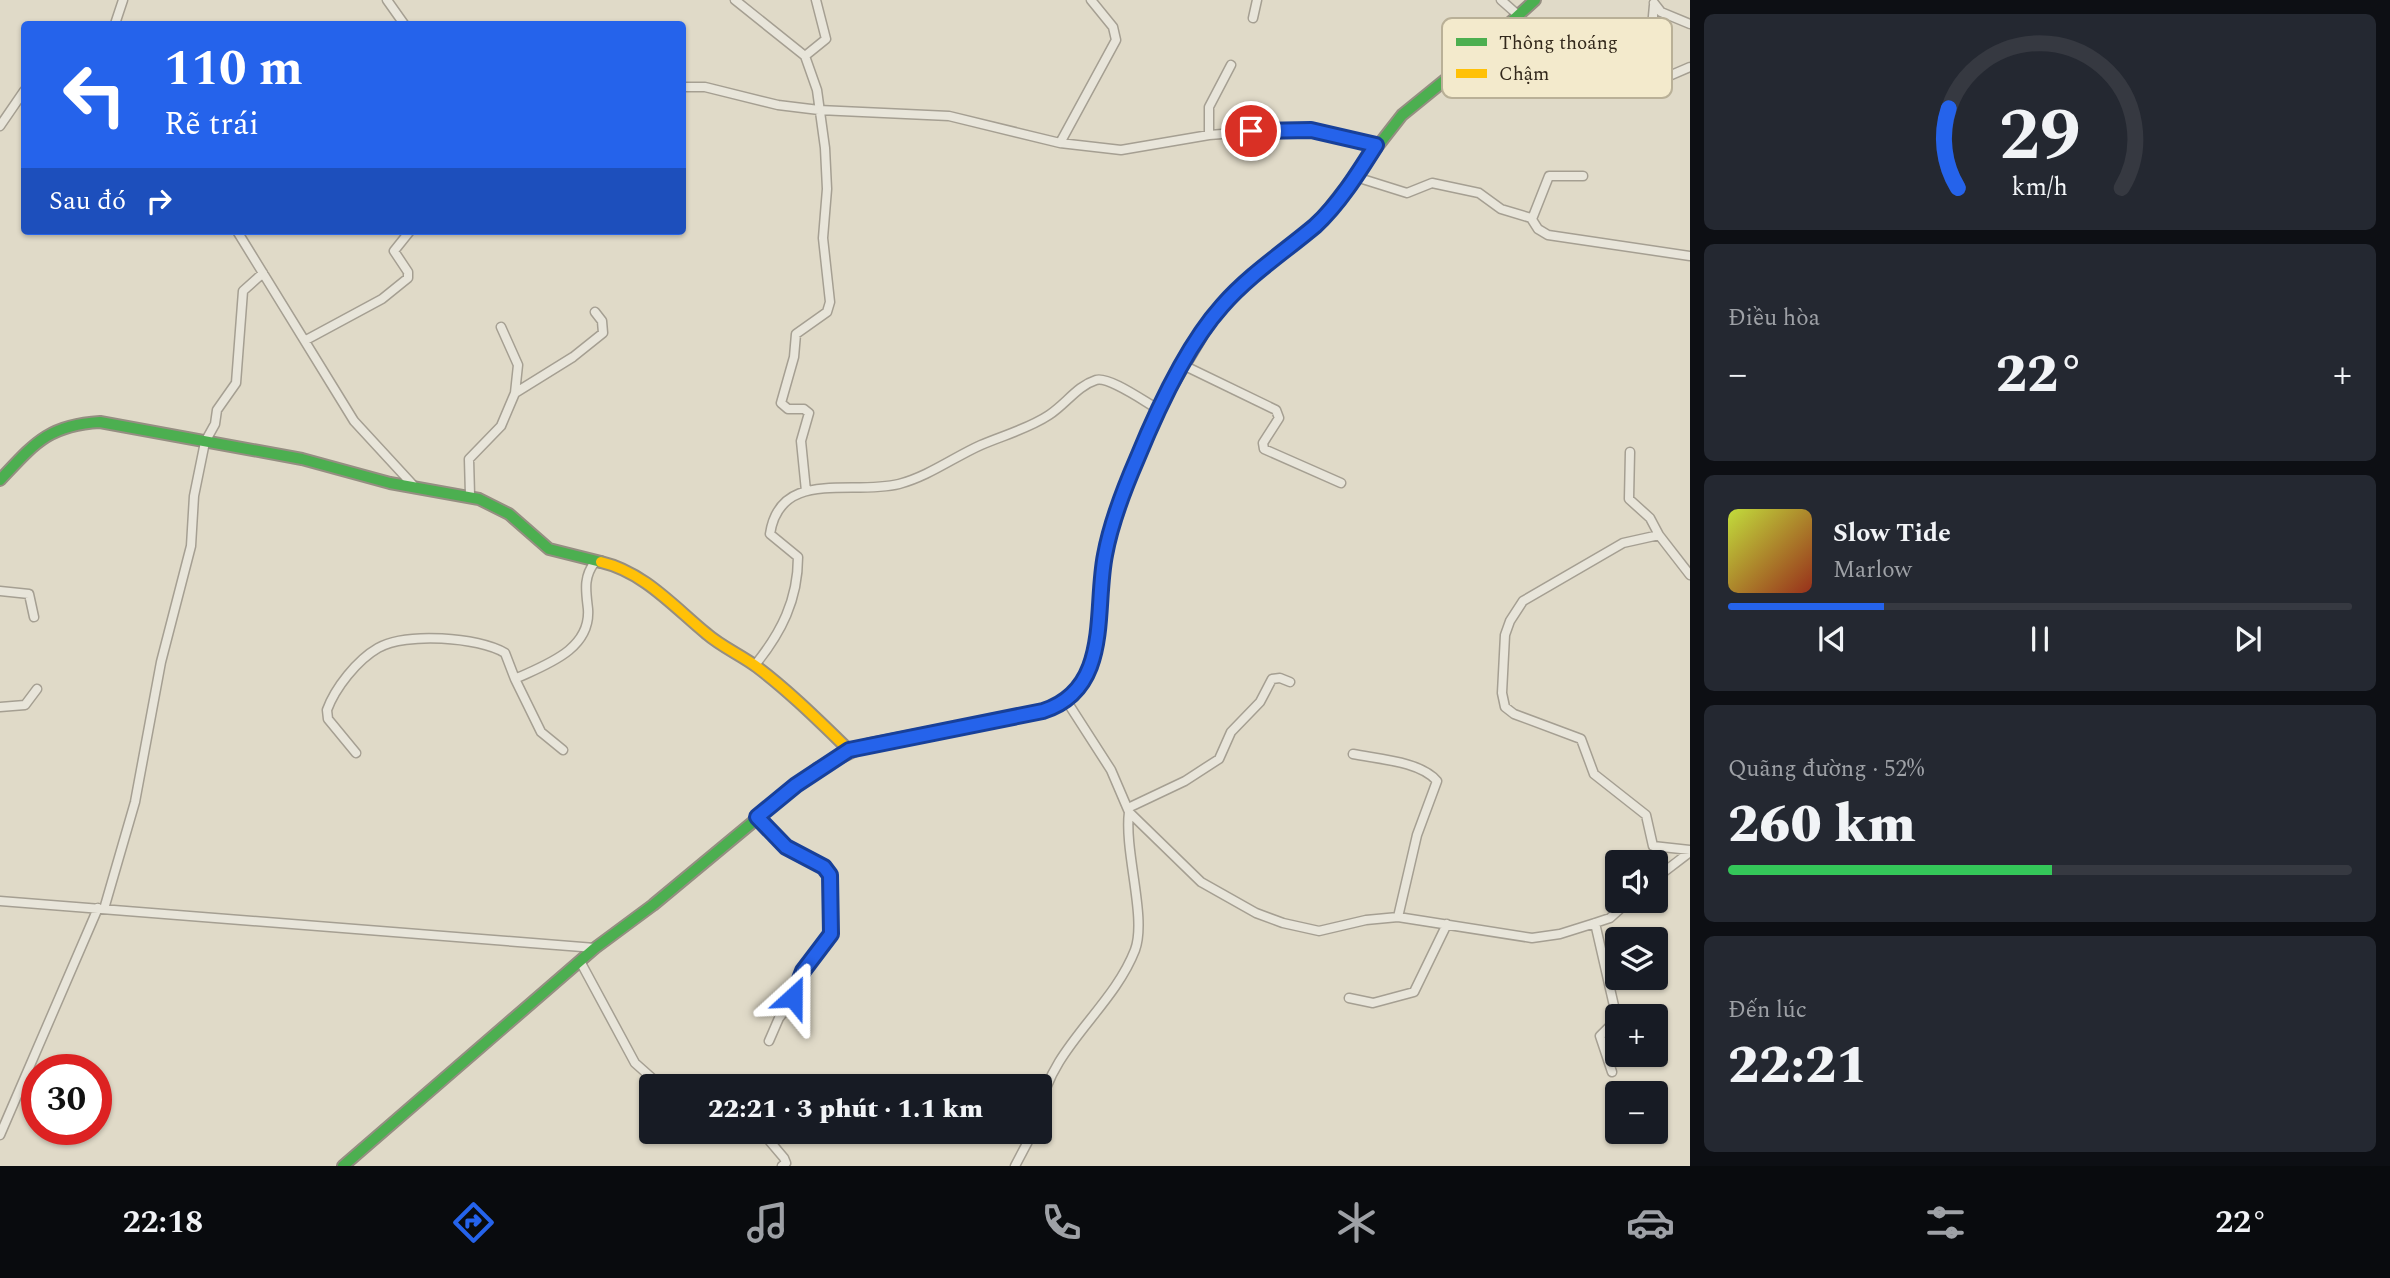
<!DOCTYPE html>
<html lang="vi">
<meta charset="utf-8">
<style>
body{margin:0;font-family:Spectral,serif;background:#242831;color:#f1f3f6;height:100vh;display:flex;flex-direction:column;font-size:26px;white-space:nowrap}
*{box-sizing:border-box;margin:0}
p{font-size:23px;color:#9ea1a6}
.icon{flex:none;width:38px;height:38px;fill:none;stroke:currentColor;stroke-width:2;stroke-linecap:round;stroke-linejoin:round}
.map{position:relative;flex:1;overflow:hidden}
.side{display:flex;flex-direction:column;gap:14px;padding:14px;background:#0d0f14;width:700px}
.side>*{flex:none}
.guide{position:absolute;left:21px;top:21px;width:665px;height:214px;border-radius:7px;box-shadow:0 2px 5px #0004;background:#2563eb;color:#fff;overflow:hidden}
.fabs{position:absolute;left:1605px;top:850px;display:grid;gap:14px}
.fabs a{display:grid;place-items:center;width:63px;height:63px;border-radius:7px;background:#171b24;box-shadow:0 2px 5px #0004;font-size:35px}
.speed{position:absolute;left:21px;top:1054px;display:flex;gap:14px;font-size:35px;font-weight:700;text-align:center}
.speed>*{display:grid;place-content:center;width:91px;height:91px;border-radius:50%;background:#171b24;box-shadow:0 2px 5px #0004;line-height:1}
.speed .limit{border:10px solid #d22;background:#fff;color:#111}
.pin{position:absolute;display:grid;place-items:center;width:60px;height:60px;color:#fff;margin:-30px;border:4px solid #fff;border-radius:50%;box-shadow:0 2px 7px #0007}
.me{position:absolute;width:77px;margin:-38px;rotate:24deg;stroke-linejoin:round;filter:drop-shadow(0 0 5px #0008)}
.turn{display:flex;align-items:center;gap:24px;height:147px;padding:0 28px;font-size:32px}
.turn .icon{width:91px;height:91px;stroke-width:2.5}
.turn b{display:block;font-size:49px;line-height:60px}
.then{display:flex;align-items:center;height:66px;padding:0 28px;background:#0003;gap:14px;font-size:26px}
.big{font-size:52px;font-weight:800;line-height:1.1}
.side .widget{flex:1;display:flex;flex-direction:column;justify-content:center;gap:10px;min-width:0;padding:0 24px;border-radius:10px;background:#242831}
.side .dial{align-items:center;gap:0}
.dial svg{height:182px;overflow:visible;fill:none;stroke:#363941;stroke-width:7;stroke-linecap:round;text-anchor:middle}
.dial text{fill:#f1f3f6;stroke:none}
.song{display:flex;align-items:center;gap:21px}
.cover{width:84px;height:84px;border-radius:10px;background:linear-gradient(135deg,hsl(70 70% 55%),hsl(10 70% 35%))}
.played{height:7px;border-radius:4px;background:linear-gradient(90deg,#2563eb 25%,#363941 25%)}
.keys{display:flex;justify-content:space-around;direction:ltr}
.heat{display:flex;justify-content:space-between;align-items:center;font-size:38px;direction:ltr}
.charge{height:10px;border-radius:5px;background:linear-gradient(90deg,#34c759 52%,#363941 0)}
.trip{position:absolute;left:639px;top:1074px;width:413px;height:70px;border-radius:7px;background:#171b24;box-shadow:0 2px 5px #0004;font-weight:800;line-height:70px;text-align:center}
.tabs{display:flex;height:112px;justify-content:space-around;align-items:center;background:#090b0e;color:#9ea1a6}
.tabs .icon{width:49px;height:49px}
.tabs .active{color:#2563eb}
.tabs b{font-size:32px;color:#f1f3f6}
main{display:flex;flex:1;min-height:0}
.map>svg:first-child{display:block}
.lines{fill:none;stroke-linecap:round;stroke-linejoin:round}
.street-casing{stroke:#a59f92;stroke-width:11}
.fast-casing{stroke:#958e82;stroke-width:14}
.slow-casing{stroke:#958e82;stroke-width:14}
.street{stroke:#e8e5da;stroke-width:8}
.fast{stroke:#4caf50;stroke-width:10}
.slow{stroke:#ffc107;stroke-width:10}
.route-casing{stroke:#184099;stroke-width:18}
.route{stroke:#2563eb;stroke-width:12}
.key{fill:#f3eacc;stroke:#b9b097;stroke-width:2}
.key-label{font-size:19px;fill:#32281b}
</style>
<main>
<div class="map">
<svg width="1690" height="1166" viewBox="0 0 1690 1166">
<rect width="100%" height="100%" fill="#e0dac8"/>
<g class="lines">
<defs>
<path id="street" d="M387 0 404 24
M735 0 805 56
M1501 0 1518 15
M1654 3 1661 12 1690 24
M1654 5 1651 38 1659 72 1669 76 1690 67
M1253 18 1257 0
M115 24 123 0
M682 87H705L778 105 819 110 949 116 1060 143 1121 150 1209 135 1288 129 1332 133 1376 145
M0 126 24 91
M1209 135V107L1231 65
M1060 143 1116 40 1113 27 1091 0
M1356 177 1407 193 1432 183 1479 193 1501 209 1531 218 1538 229 1548 235 1690 256
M1532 219 1549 176H1583
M237 231 354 421 413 485
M501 327 518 365 515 393
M306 340 382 299 408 278V272L394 251 410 231
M1183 365 1276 410 1279 418 1263 443 1264 449 1341 483
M1630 452 1629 499 1650 518 1659 535
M806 491 801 441 809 413 804 409H788L781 403 794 357 796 334 827 312 830 302 823 238 827 189 825 148 817 90 805 56 826 39 816 0
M470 495 469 459 501 426 515 393 573 357 603 333 602 321 595 312
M1690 575 1659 535 1623 543 1523 601 1510 621 1505 635 1502 693 1505 707 1514 714 1581 739 1594 774 1646 815 1653 846 1690 850
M0 591 29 594 34 617
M755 665C781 633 798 600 798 557L770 534C780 468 851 496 899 484 929 476 954 457 981 445 1004 435 1028 429 1049 415 1066 404 1077 386 1096 380 1109 376 1145 402 1158 409
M1066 700 1111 770 1129 812 1201 882 1256 913 1283 923 1319 931 1366 920 1398 917 1532 938 1560 934 1595 923 1610 918 1629 901
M0 707 25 705 37 689
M563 750 541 732 515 679C545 665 591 650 588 609 586 591 583 577 595 562
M356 753 328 719 327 710C335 688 357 660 378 648 406 632 478 637 505 653L515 679
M1353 754C1377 759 1420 761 1437 781L1417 835 1398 917
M1128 808 1185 781 1219 759 1231 732 1260 702 1272 679 1280 678 1290 682
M757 817 786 847 821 865 830 875 831 934 803 971 790 1004 779 1018 769 1041
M1656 878 1690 852
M0 901 595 948
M104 909 135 802 161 662 191 546 194 496 205 442 215 424 217 410 236 383 243 291 263 273
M1595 923 1617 1019 1600 1036 1612 1072
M580 961 635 1063 662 1087
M1349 998 1373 1003 1414 992 1447 924
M1040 1110C1051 1047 1112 1009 1135 950 1147 918 1124 852 1129 812
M762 1132 784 1158 786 1163 782 1166
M0 1135 98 908
M1015 1166 1033 1132"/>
<path id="fast" d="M1143 446 1158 409 1213 317 1252 276 1317 224 1402 115 1466 63 1535 0
M0 480C34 444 48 425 100 422L302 459 390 483 479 499 509 514 549 549 601 562
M343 1166 595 948 653 905 818 768 869 744 1036 712"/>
<path id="slow" d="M601 562C644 572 674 607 707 634 722 647 741 655 757 667 790 692 819 721 849 750
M1036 712C1109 698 1095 612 1104 558 1110 519 1128 482 1143 446"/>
</defs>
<use href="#street" class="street-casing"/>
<use href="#fast" class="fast-casing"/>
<use href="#slow" class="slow-casing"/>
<use href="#street" class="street"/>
<use href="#fast" class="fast"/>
<use href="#slow" class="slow"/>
</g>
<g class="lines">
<defs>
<path id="route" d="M793 997 803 971 831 934 830 875 824 867 786 847 757 817 796 785 849 750 1043 711C1112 689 1094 610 1105 555 1111 522 1124 489 1137 459 1157 410 1187 345 1222 306 1249 275 1284 252 1315 226 1339 204 1359 172 1376 145L1311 130 1251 131"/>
</defs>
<use href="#route" class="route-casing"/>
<use href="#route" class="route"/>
</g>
<rect x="1442" y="18" width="230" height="80" rx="10" class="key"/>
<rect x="1456" y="38" width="31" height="8" fill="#4caf50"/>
<rect x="1456" y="69" width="31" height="9" fill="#ffc107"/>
<g class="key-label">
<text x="1499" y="49">Thông thoáng</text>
<text x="1499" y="80">Chậm</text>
</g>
</svg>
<div class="fabs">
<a><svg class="icon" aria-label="sound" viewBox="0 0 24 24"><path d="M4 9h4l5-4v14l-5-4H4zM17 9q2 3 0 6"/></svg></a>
<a><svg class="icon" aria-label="layers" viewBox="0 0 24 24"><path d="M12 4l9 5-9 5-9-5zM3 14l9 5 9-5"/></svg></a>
<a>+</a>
<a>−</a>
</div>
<div class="speed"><div class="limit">30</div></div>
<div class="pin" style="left:1251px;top:131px;background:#d93025"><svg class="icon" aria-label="arrive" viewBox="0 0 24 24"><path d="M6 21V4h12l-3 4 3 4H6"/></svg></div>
<svg class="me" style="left:793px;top:997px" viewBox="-20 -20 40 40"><path d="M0-17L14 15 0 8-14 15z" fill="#2563eb" stroke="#fff" stroke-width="4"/></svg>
<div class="trip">22:21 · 3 phút · 1.1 km</div>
<div class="guide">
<div class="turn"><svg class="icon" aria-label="left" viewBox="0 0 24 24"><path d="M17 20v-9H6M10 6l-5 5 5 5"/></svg><div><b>110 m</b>Rẽ trái</div></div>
<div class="then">Sau đó<svg class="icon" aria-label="right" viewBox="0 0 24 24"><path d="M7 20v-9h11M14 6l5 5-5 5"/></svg></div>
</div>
</div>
<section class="side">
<div class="widget dial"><svg viewBox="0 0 100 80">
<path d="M14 69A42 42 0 1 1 86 69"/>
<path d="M14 69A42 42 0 0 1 10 34" stroke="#2563eb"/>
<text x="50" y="56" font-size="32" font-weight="700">29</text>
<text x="50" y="72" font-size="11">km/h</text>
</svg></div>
<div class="widget"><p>Điều hòa</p>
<div class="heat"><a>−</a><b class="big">22°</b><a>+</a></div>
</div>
<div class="widget">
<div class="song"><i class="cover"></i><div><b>Slow Tide</b><p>Marlow</p></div></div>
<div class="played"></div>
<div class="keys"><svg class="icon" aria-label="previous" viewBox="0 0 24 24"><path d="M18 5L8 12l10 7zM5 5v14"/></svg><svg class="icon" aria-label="pause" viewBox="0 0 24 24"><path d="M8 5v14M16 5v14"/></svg><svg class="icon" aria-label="next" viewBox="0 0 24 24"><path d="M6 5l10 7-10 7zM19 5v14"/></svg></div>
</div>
<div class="widget"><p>Quãng đường · 52%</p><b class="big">260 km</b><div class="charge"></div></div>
<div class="widget"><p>Đến lúc</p><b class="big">22:21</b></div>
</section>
</main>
<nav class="tabs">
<b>22:18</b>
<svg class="icon active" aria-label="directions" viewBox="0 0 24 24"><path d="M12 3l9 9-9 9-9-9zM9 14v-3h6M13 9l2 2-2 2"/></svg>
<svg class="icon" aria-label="music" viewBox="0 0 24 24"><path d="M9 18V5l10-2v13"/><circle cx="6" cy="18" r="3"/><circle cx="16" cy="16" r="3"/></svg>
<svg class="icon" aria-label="phone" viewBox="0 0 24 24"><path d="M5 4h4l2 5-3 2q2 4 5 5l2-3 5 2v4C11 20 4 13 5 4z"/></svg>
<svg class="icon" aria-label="climate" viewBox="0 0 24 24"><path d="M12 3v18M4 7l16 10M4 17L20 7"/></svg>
<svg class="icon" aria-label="car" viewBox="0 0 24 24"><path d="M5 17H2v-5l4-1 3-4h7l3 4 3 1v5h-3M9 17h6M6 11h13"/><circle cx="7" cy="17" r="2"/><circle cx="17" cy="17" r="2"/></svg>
<svg class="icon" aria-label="filters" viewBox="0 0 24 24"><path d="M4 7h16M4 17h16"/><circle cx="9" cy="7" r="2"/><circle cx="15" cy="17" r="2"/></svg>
<b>22°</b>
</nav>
